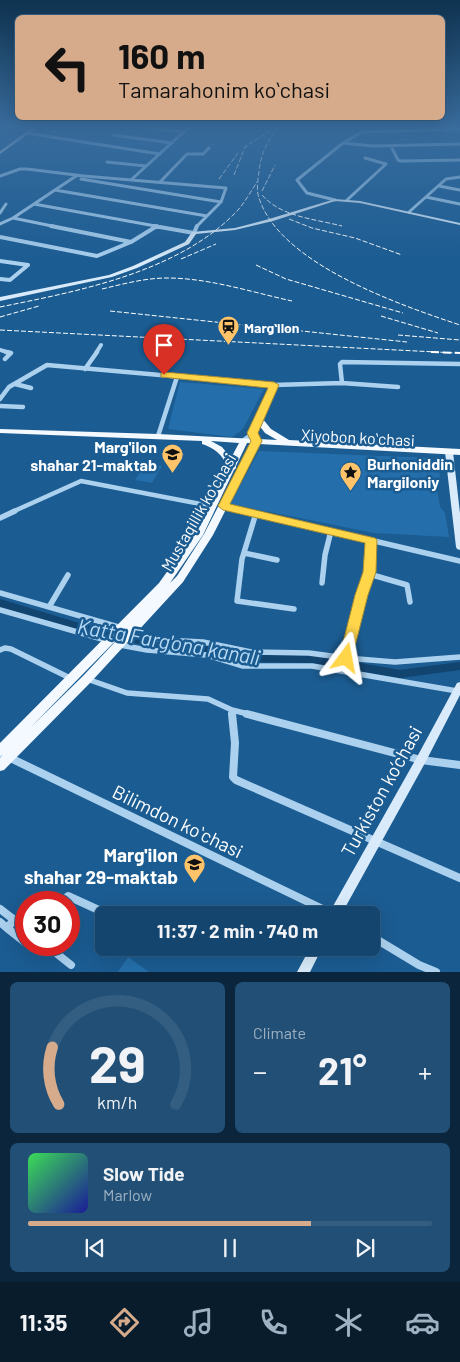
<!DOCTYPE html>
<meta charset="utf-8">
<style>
body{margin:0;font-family:Barlow,sans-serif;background:#214f76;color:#f1f3f6;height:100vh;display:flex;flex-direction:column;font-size:19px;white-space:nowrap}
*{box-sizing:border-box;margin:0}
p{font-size:16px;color:#9db1c2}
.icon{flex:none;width:28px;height:28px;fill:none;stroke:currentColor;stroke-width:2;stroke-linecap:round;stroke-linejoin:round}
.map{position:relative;height:972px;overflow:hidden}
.details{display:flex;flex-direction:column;gap:10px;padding:10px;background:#0b263c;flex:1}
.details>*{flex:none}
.banner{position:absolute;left:15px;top:15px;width:430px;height:105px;border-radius:8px;box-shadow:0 5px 20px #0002,0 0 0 1px #335d81;background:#d6ab8b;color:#111;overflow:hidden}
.speed{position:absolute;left:15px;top:891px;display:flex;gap:10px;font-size:25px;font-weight:700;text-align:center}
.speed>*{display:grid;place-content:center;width:65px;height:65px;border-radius:50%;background:#14456e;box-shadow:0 5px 20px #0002,0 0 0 1px #335d81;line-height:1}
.speed .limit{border:8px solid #d22;background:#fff;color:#111}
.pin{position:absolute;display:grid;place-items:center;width:42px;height:42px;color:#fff;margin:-51px -21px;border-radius:50% 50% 50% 0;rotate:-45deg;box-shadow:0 0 5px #0007}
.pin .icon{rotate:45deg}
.me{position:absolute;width:55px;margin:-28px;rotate:13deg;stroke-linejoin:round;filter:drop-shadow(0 0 4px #0008)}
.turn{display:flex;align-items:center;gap:18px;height:105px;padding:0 20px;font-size:22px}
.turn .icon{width:65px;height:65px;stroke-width:2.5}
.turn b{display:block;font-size:35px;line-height:42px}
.big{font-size:38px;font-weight:700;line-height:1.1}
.details .card{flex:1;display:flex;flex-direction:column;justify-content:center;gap:8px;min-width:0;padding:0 18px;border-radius:8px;background:#214f76}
.details .dial{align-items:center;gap:0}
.dial svg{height:130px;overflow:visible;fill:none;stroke:#335d81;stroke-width:7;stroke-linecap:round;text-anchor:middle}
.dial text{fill:#f1f3f6;stroke:none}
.song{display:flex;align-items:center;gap:15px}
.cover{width:60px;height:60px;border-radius:8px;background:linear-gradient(135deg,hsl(130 70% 55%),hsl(240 70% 35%))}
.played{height:5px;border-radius:2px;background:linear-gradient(90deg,#d6ab8b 70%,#335d81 70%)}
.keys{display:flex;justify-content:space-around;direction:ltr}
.heat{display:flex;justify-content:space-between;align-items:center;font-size:28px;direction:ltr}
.details .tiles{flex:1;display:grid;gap:10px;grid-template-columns:1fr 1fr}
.card:last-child{grid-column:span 2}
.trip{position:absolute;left:95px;top:906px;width:285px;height:50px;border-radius:8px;background:#14456e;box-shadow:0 5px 20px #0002,0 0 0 1px #335d81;font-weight:700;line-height:50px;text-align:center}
.tab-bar{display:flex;height:80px;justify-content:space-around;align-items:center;background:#081c2c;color:#9db1c2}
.tab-bar .icon{width:35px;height:35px}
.tab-bar .on{color:#d6ab8b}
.tab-bar b{font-size:22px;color:#f1f3f6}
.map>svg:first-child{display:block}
.green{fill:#246fab}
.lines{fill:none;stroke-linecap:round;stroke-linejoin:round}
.canal{stroke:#124470;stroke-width:8}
.street-far4{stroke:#abd1ef;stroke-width:3}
.street-far3{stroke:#abd1ef;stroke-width:4}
.street-far2{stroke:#abd1ef;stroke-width:4.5}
.street-far1{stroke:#abd1ef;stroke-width:5.5}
.street{stroke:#abd1ef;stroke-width:8}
.secondary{fill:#d9ebfa;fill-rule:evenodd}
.primary{fill:#f3f9ff;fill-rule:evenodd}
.rail-far1{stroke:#fff;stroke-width:1;stroke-dasharray:5 2;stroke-linecap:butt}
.rail{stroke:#fff;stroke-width:2;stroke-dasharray:8 4;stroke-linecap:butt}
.route{fill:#ffd54a;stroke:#a68a30}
.labels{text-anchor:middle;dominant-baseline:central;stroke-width:5;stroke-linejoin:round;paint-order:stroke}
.far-poi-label{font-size:14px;font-weight:bold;fill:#fff;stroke:#1b5c92;text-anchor:start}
.street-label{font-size:16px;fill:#fff;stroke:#1b5c92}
.poi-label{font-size:16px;font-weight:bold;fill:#fff;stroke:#1b5c92;text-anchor:end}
.near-street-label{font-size:19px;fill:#fff;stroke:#1b5c92}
.near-poi-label{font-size:19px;font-weight:bold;fill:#fff;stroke:#1b5c92;text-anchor:end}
.near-water-label{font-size:21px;font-style:italic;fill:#b8dbf6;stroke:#1b5c92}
</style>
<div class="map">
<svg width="460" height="972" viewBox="0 0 460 972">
<rect width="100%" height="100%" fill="#1b5c92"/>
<path class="green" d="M180 382 264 389 243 429 232 437 168 429Z
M259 451 431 458 439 465 440 478 436 483 440 507 445 513 449 537 374 533 230 504Z
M146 463 162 466 152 483 135 480Z
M128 957 149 972H118Z"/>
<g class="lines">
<path class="canal" d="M0 603 82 628 149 642 196 647 242 658 313 659 400 674 460 666"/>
<path class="street-far4" d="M145 127 184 132
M26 133 160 154
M113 135 172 143
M343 143 372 146 460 144
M391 146 398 160 401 161 460 160
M107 162 146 166
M0 176 20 169H27L84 176 226 188 221 202 196 227
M81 179 221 202
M131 180 189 127
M160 182 187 154H203L209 148
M439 186 460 190
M55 190 207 216
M426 197 460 204
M335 200 307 193 297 180 343 143 362 132 460 129
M347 200 386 164 365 158
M34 204 161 227
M409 212 446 179 460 177
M0 213 6 204
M13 218 57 227
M0 224 13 218 76 176
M155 227 157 226"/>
<path class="street-far3" d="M51 226 131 242
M154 226 194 233 197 226
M0 237 97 256 131 242 157 226
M0 261 28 265 10 280 0 279
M0 350 10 353
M96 353 101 345"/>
<path class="street-far2" d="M5 359 11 353 6 352
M85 369 97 352
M342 383 398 387
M15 384 31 388
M274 385 342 383 340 364 342 362 460 364
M0 399 9 387 47 365 274 385 253 433 244 440
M0 406 23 407
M158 436 177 377
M223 506 251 512
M12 512 81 481 211 506"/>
<path class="street-far1" d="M246 511 460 561
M256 513 242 559 237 601 294 609
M0 518 15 511
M371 540 369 572 361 595 346 658 395 662 460 657
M244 553 277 560
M369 574 407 585 410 602
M322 583 325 555 331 531
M0 593 122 628
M49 607 68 575
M0 610 109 641
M147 637 162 640 203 642 251 652 309 653 346 658
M120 645 147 650 207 655 243 666H312L457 691
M0 650 5 648 11 649 72 679
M87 679 127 693 208 699 232 710 233 715
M232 710 252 715"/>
<path class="street" d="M232 714 235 743 233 777 236 780 460 878
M247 714 421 760 460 765
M0 753 335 915
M63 902 68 896 103 912
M0 909 26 929
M14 920 7 928 26 943
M0 922 7 928
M371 936 419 965 436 972
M46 945 71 965"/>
<path class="secondary" d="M33 127H38L0 154V151Z
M335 199 360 201 460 223V225L360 203 335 201 273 221 235 230 196 234 189 244 137 268 112 277 0 301V297L109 275 133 266 185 242 192 232 235 228 269 219Z
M446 450H449L453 452 460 513V550L457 549 456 547 445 452Z
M460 682V695L425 763 341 915H328L417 757 457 683Z
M310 948H322L310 972H297Z"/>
<path class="primary" d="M256 418H262L271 429 289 440 460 449V455L259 444 213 535 183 582 91 682 4 770 0 771V758L3 755 0 756V743L159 583 194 534 227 466C222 454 214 448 202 444V441L0 433V429L158 434 277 440 265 433 255 420ZM211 441 239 443 231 458 222 447ZM247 443H251L204 534 177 576 170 583 203 535 234 470 236 468V466ZM129 627 83 676 31 727Z"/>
<path class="rail-far1" d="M279 127C267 140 261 154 259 171 258 180 256 190 259 198 280 264 400 305 460 325
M234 175 245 147 274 128
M219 179 238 153
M262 191 275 165
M262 195C281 217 315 219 342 226
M289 219 312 228 355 238 402 255
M181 259 216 244
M256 265 286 279 403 313
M102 289C123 284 145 278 167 278 209 278 251 292 292 301
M0 307C79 291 180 272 238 210 245 202 251 191 257 182
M110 311 407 342
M381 316 438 333
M0 317 39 306
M0 330 456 353
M398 335 460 340"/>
<path class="rail" d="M431 352 460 353"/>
</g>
<linearGradient id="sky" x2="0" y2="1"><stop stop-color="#0f3350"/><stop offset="0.48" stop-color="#396c9d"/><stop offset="1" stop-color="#396c9d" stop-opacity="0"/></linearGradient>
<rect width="460" height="263" fill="url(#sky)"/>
<path class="route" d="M164 372 274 382 279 385 258 433 262 441 230 504 375 538 377 540 376 572 368 595 351 662 346 663 341 662 339 658 355 595 363 572 365 543 223 510 218 506 251 441 247 433 268 388 161 377V373Z"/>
<defs>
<symbol id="station-pin" viewBox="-11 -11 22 30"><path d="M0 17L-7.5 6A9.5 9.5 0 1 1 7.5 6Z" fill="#ffc469" stroke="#1b5c92"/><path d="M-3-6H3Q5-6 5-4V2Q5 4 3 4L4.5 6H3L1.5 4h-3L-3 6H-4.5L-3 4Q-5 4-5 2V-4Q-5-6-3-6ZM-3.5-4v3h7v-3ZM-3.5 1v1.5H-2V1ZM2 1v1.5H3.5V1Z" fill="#111"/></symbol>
<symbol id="school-pin" viewBox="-11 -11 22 30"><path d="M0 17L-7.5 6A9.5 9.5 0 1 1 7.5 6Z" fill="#ffc469" stroke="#1b5c92"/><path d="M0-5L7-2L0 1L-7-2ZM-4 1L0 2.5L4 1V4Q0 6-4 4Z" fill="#111"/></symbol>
<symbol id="sight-pin" viewBox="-11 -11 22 30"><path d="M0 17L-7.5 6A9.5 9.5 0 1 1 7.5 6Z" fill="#ffc469" stroke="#1b5c92"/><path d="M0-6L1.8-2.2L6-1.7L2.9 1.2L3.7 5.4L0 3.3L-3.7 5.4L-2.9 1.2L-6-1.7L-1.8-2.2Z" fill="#111"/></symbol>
</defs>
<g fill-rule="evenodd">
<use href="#station-pin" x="216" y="314" width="25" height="34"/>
<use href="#school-pin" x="160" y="442" width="25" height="34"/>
<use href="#sight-pin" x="338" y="460" width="25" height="34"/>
<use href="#school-pin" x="182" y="852" width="25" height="34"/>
</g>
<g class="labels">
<g class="far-poi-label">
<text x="244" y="327">Margʻilon</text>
</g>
<g class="street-label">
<text transform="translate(358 437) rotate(3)">Xiyobon koʻchasi</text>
<text transform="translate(198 512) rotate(-60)">Mustaqillik koʻchasi</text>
</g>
<g class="poi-label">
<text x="157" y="446">Marg'ilon<tspan x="157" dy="18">shahar 21-maktab</tspan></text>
<text x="367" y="463" text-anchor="start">Burhoniddin<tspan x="367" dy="18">Margiloniy</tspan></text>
</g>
<g class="near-street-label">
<text transform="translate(381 791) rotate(-61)">Turkiston ko’chasi</text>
<text transform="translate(178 821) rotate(26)">Bilimdon koʻchasi</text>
</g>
<g class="near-poi-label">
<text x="178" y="854">Marg'ilon<tspan x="178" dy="22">shahar 29-maktab</tspan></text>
</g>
<g class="near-water-label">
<text transform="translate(169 641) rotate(10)">Katta Farg'ona kanali</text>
</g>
</g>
</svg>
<div class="speed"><div class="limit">30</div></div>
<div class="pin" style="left:164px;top:375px;background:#d93025"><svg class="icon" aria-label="arrive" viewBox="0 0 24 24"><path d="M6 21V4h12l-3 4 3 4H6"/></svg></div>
<svg class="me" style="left:346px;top:658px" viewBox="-20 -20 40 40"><path d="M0-17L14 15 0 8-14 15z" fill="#ffd54a" stroke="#fff" stroke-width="4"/></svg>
<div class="trip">11:37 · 2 min · 740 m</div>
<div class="banner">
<div class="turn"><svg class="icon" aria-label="left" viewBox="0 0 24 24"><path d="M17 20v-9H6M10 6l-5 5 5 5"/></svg><div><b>160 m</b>Tamarahonim koʻchasi</div></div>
</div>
</div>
<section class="details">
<div class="tiles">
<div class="card dial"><svg viewBox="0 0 100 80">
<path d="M14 69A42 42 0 1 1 86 69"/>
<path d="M14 69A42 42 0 0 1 10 34" stroke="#d6ab8b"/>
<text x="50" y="56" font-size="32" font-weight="700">29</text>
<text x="50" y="72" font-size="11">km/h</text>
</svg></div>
<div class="card"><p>Climate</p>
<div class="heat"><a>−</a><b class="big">21°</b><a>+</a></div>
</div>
<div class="card">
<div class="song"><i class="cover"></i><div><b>Slow Tide</b><p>Marlow</p></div></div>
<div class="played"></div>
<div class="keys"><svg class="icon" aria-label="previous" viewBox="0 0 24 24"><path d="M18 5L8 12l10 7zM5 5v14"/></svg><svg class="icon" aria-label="pause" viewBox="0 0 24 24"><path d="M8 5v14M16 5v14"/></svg><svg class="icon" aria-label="next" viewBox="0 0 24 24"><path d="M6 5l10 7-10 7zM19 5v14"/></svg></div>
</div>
</div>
</section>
<nav class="tab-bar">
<b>11:35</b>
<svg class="icon on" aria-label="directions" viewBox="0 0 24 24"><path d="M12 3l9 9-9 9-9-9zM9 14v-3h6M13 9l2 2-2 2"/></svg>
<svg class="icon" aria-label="music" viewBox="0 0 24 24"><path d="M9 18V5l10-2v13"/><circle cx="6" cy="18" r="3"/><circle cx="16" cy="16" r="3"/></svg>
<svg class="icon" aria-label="phone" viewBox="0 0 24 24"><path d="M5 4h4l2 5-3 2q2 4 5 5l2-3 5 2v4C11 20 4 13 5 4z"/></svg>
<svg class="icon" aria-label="climate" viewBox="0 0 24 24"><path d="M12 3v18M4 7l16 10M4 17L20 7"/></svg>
<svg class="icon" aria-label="car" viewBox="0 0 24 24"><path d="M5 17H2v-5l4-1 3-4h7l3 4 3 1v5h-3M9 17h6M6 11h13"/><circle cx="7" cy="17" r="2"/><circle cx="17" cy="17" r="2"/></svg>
</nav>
